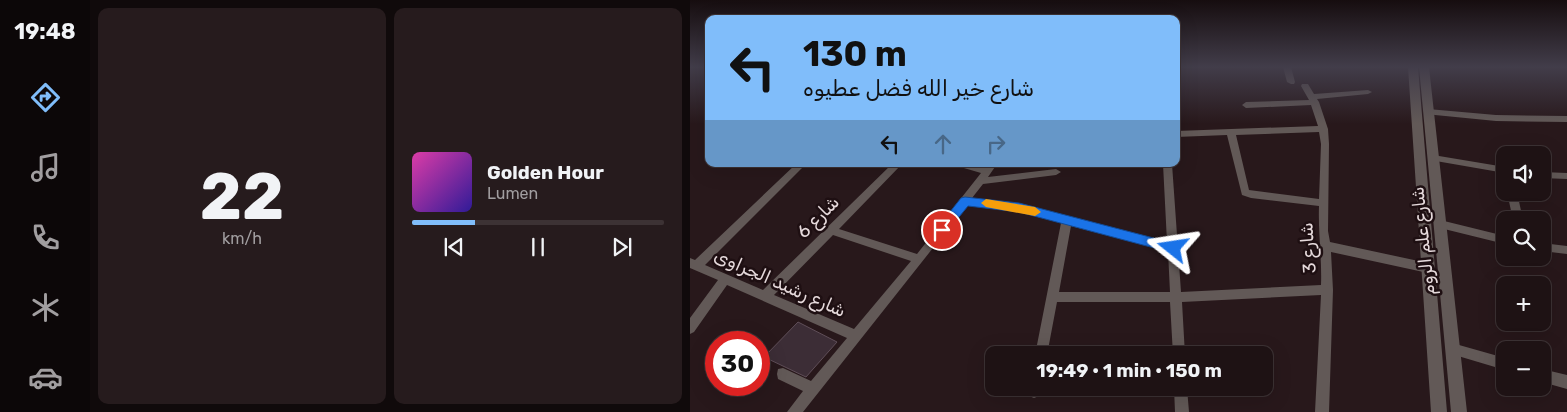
<!DOCTYPE html>
<meta charset="utf-8">
<style>
body{margin:0;font-family:Rubik,Vazirmatn,sans-serif;background:#261b1d;color:#f1f3f6;height:100vh;display:flex;flex-direction:column;font-size:19px;white-space:nowrap}
*{box-sizing:border-box;margin:0}
p{font-size:16px;color:#a19ea0}
.icon{flex:none;width:28px;height:28px;fill:none;stroke:currentColor;stroke-width:2;stroke-linecap:round;stroke-linejoin:round}
.map{position:relative;flex:1;overflow:hidden}
.side{display:flex;flex-direction:column;gap:8px;padding:8px;background:#100a0b;width:600px}
.side>*{flex:none}
.guide{position:absolute;left:15px;top:15px;width:475px;height:152px;border-radius:10px;box-shadow:0 5px 20px #0002,0 0 0 1px #3c3234;background:#80bdfa;color:#111;overflow:hidden}
.buttons{position:absolute;left:806px;top:146px;display:grid;gap:10px}
.buttons a{display:grid;place-items:center;width:55px;height:55px;border-radius:10px;background:#1e1214;box-shadow:0 5px 20px #0002,0 0 0 1px #3c3234;font-size:25px}
.speed{position:absolute;left:15px;top:331px;display:flex;gap:10px;font-size:25px;font-weight:700;text-align:center}
.speed>*{display:grid;place-content:center;width:65px;height:65px;border-radius:50%;background:#1e1214;box-shadow:0 5px 20px #0002,0 0 0 1px #3c3234;line-height:1}
.speed .limit{border:8px solid #d22;background:#fff;color:#111}
.pin{position:absolute;display:grid;place-items:center;width:42px;height:42px;color:#fff;margin:-21px;border:2px solid #fff;border-radius:50%;box-shadow:0 1px 5px #0007}
.me{position:absolute;width:55px;margin:-28px;rotate:285deg;stroke-linejoin:round;filter:drop-shadow(0 0 4px #0008)}
.turn{display:flex;align-items:center;gap:18px;height:105px;padding:0 15px;font-size:22px}
.turn .icon{width:65px;height:65px;stroke-width:2.5}
.turn b{display:block;font-size:35px;line-height:42px}
.lanes{display:flex;align-items:center;height:48px;padding:0 15px;background:#0003;justify-content:center;gap:25px;direction:ltr}
.lanes .off{opacity:.35}
.side .widget{flex:1;display:flex;flex-direction:column;justify-content:center;gap:8px;min-width:0;padding:0 18px;border-radius:10px;background:#261b1d}
.side .dial{align-items:center;gap:0}
.dial b{font-size:65px;line-height:1}
.song{display:flex;align-items:center;gap:15px}
.cover{width:60px;height:60px;border-radius:8px;background:linear-gradient(135deg,hsl(320 70% 55%),hsl(250 70% 35%))}
.played{height:5px;border-radius:2px;background:linear-gradient(90deg,#80bdfa 25%,#3c3234 25%)}
.keys{display:flex;justify-content:space-around;direction:ltr}
.side .tiles{flex:1;display:grid;gap:8px;grid-template-columns:repeat(2,1fr)}
.trip{position:absolute;left:295px;top:346px;width:288px;height:50px;border-radius:10px;background:#1e1214;box-shadow:0 5px 20px #0002,0 0 0 1px #3c3234;font-weight:700;line-height:50px;text-align:center}
main{display:flex;flex:1;min-height:0}
.dock{display:flex;flex-direction:column;width:90px;justify-content:space-around;align-items:center;background:#0c0708;color:#a19ea0}
.dock .icon{width:35px;height:35px}
.dock .on{color:#80bdfa}
.dock b{font-size:22px;color:#f1f3f6}
.map>svg:first-child{display:block}
.building{fill:#3c2d36;stroke:#5f4e58}
.lines{fill:none;stroke-linecap:round;stroke-linejoin:round}
.minor{fill:#625957;fill-rule:evenodd}
.tertiary{fill:#625957;fill-rule:evenodd}
.route{fill:#1a73e8;stroke:#114b97}
.slow{fill:#f59e0b}
.labels{text-anchor:middle;dominant-baseline:central;stroke-width:5;stroke-linejoin:round;paint-order:stroke}
.street-label{font-size:18px;fill:#e6dadc;stroke:#1e0f12}
</style>
<main>
<nav class="dock">
<b>19:48</b>
<svg class="icon on" aria-label="directions" viewBox="0 0 24 24"><path d="M12 3l9 9-9 9-9-9zM9 14v-3h6M13 9l2 2-2 2"/></svg>
<svg class="icon" aria-label="music" viewBox="0 0 24 24"><path d="M9 18V5l10-2v13"/><circle cx="6" cy="18" r="3"/><circle cx="16" cy="16" r="3"/></svg>
<svg class="icon" aria-label="phone" viewBox="0 0 24 24"><path d="M5 4h4l2 5-3 2q2 4 5 5l2-3 5 2v4C11 20 4 13 5 4z"/></svg>
<svg class="icon" aria-label="climate" viewBox="0 0 24 24"><path d="M12 3v18M4 7l16 10M4 17L20 7"/></svg>
<svg class="icon" aria-label="car" viewBox="0 0 24 24"><path d="M5 17H2v-5l4-1 3-4h7l3 4 3 1v5h-3M9 17h6M6 11h13"/><circle cx="7" cy="17" r="2"/><circle cx="17" cy="17" r="2"/></svg>
</nav>
<section class="side">
<div class="tiles">
<div class="widget dial"><b>22</b><p>km/h</p></div>
<div class="widget">
<div class="song"><i class="cover"></i><div><b>Golden Hour</b><p>Lumen</p></div></div>
<div class="played"></div>
<div class="keys"><svg class="icon" aria-label="previous" viewBox="0 0 24 24"><path d="M18 5L8 12l10 7zM5 5v14"/></svg><svg class="icon" aria-label="pause" viewBox="0 0 24 24"><path d="M8 5v14M16 5v14"/></svg><svg class="icon" aria-label="next" viewBox="0 0 24 24"><path d="M6 5l10 7-10 7zM19 5v14"/></svg></div>
</div>
</div>
</section>
<div class="map">
<svg width="877" height="412" viewBox="0 0 877 412">
<rect width="100%" height="100%" fill="#28181b"/>
<path class="building" d="M108 322 147 342 116 377 74 357Z"/>
<g class="lines">
<path class="minor" d="M593 67H601L605 82 604 84H601L597 82Z
M612 84H618L624 94 678 90 682 92 678 94 627 99 629 102 638 129 639 144 638 231 640 242 738 263 742 265 744 268 742 271 738 273 641 252 643 290 639 412H625L631 295 492 302 495 355H483L480 302H367L357 355H345L371 223 329 212 277 205 113 412H97L113 391 88 379 87 374 88 369 93 368 121 381 157 338 37 285 4 332 0 334V318L28 280 0 268V258L5 260 106 164H116L15 265 73 290 202 164H212L149 229 227 254 291 173 267 166 266 164H282L295 167 298 164H307L298 177 366 169 371 172 366 175 293 184 282 198 329 204 477 242 473 164H482L491 292 631 285C632 259 628 233 629 206L561 198 552 195 537 135 486 137V131L628 126 621 105 556 108 552 105 556 102 619 100 611 86ZM629 132 631 144 629 199 559 190 546 135ZM381 226 478 251 480 292H369ZM143 235 221 261 164 329 84 295Z
M738 109 806 115 877 116V122L806 121 735 114V110Z
M743 155 815 167V173L740 160 738 158 740 156Z
M852 172 877 173V179L852 178Z
M817 192H827L833 220H823Z
M750 220 815 236V244L746 227 745 224 746 221Z
M852 243 877 246V254L852 251Z
M762 343 815 358V370L758 353 756 349 758 345Z
M852 369 877 375V389L852 382Z
M338 388H352L349 396 344 398 339 396 337 391Z
M484 388H497L499 412H485Z"/>
<path class="tertiary" d="M718 67H728L757 412H741Z
M729 67H739L777 412H761Z"/>
</g>
<linearGradient id="sky" x2="0" y2="1"><stop stop-color="#160d0f"/><stop offset="0.54" stop-color="#423d4a"/><stop offset="1" stop-color="#423d4a" stop-opacity="0"/></linearGradient>
<rect width="877" height="124" fill="url(#sky)"/>
<path class="route" d="M275 197 329 203 483 243 487 244 489 248 487 251 483 253 329 212 278 206 256 233H248L246 230 248 227 271 198Z"/>
<path class="slow" d="M296 199 345 207 351 212 345 216 296 207 291 203Z"/>
<g class="labels">
<g class="street-label">
<text transform="translate(128 217) rotate(-45)">شارع 6</text>
<text transform="translate(733 241) rotate(-96)">شارع علم الروم</text>
<text transform="translate(618 248) rotate(-94)">شارع 3</text>
<text transform="translate(90 283) rotate(24)">شارع رشيد الجراوى</text>
</g>
</g>
</svg>
<div class="buttons">
<a><svg class="icon" aria-label="sound" viewBox="0 0 24 24"><path d="M4 9h4l5-4v14l-5-4H4zM17 9q2 3 0 6"/></svg></a>
<a><svg class="icon" aria-label="search" viewBox="0 0 24 24"><circle cx="10" cy="10" r="6"/><path d="M15 15l6 6"/></svg></a>
<a>+</a>
<a>−</a>
</div>
<div class="speed"><div class="limit">30</div></div>
<div class="pin" style="left:252px;top:230px;background:#d93025"><svg class="icon" aria-label="arrive" viewBox="0 0 24 24"><path d="M6 21V4h12l-3 4 3 4H6"/></svg></div>
<svg class="me" style="left:483px;top:248px" viewBox="-20 -20 40 40"><path d="M0-17L14 15 0 8-14 15z" fill="#1a73e8" stroke="#fff" stroke-width="4"/></svg>
<div class="trip">19:49 · 1 min · 150 m</div>
<div class="guide">
<div class="turn"><svg class="icon" aria-label="left" viewBox="0 0 24 24"><path d="M17 20v-9H6M10 6l-5 5 5 5"/></svg><div><b>130 m</b>شارع خير الله فضل عطيوه</div></div>
<div class="lanes"><svg class="icon" aria-label="left" viewBox="0 0 24 24"><path d="M17 20v-9H6M10 6l-5 5 5 5"/></svg><svg class="icon off" aria-label="ahead" viewBox="0 0 24 24"><path d="M12 20V5M6 11l6-6 6 6"/></svg><svg class="icon off" aria-label="right" viewBox="0 0 24 24"><path d="M7 20v-9h11M14 6l5 5-5 5"/></svg></div>
</div>
</div>
</main>
